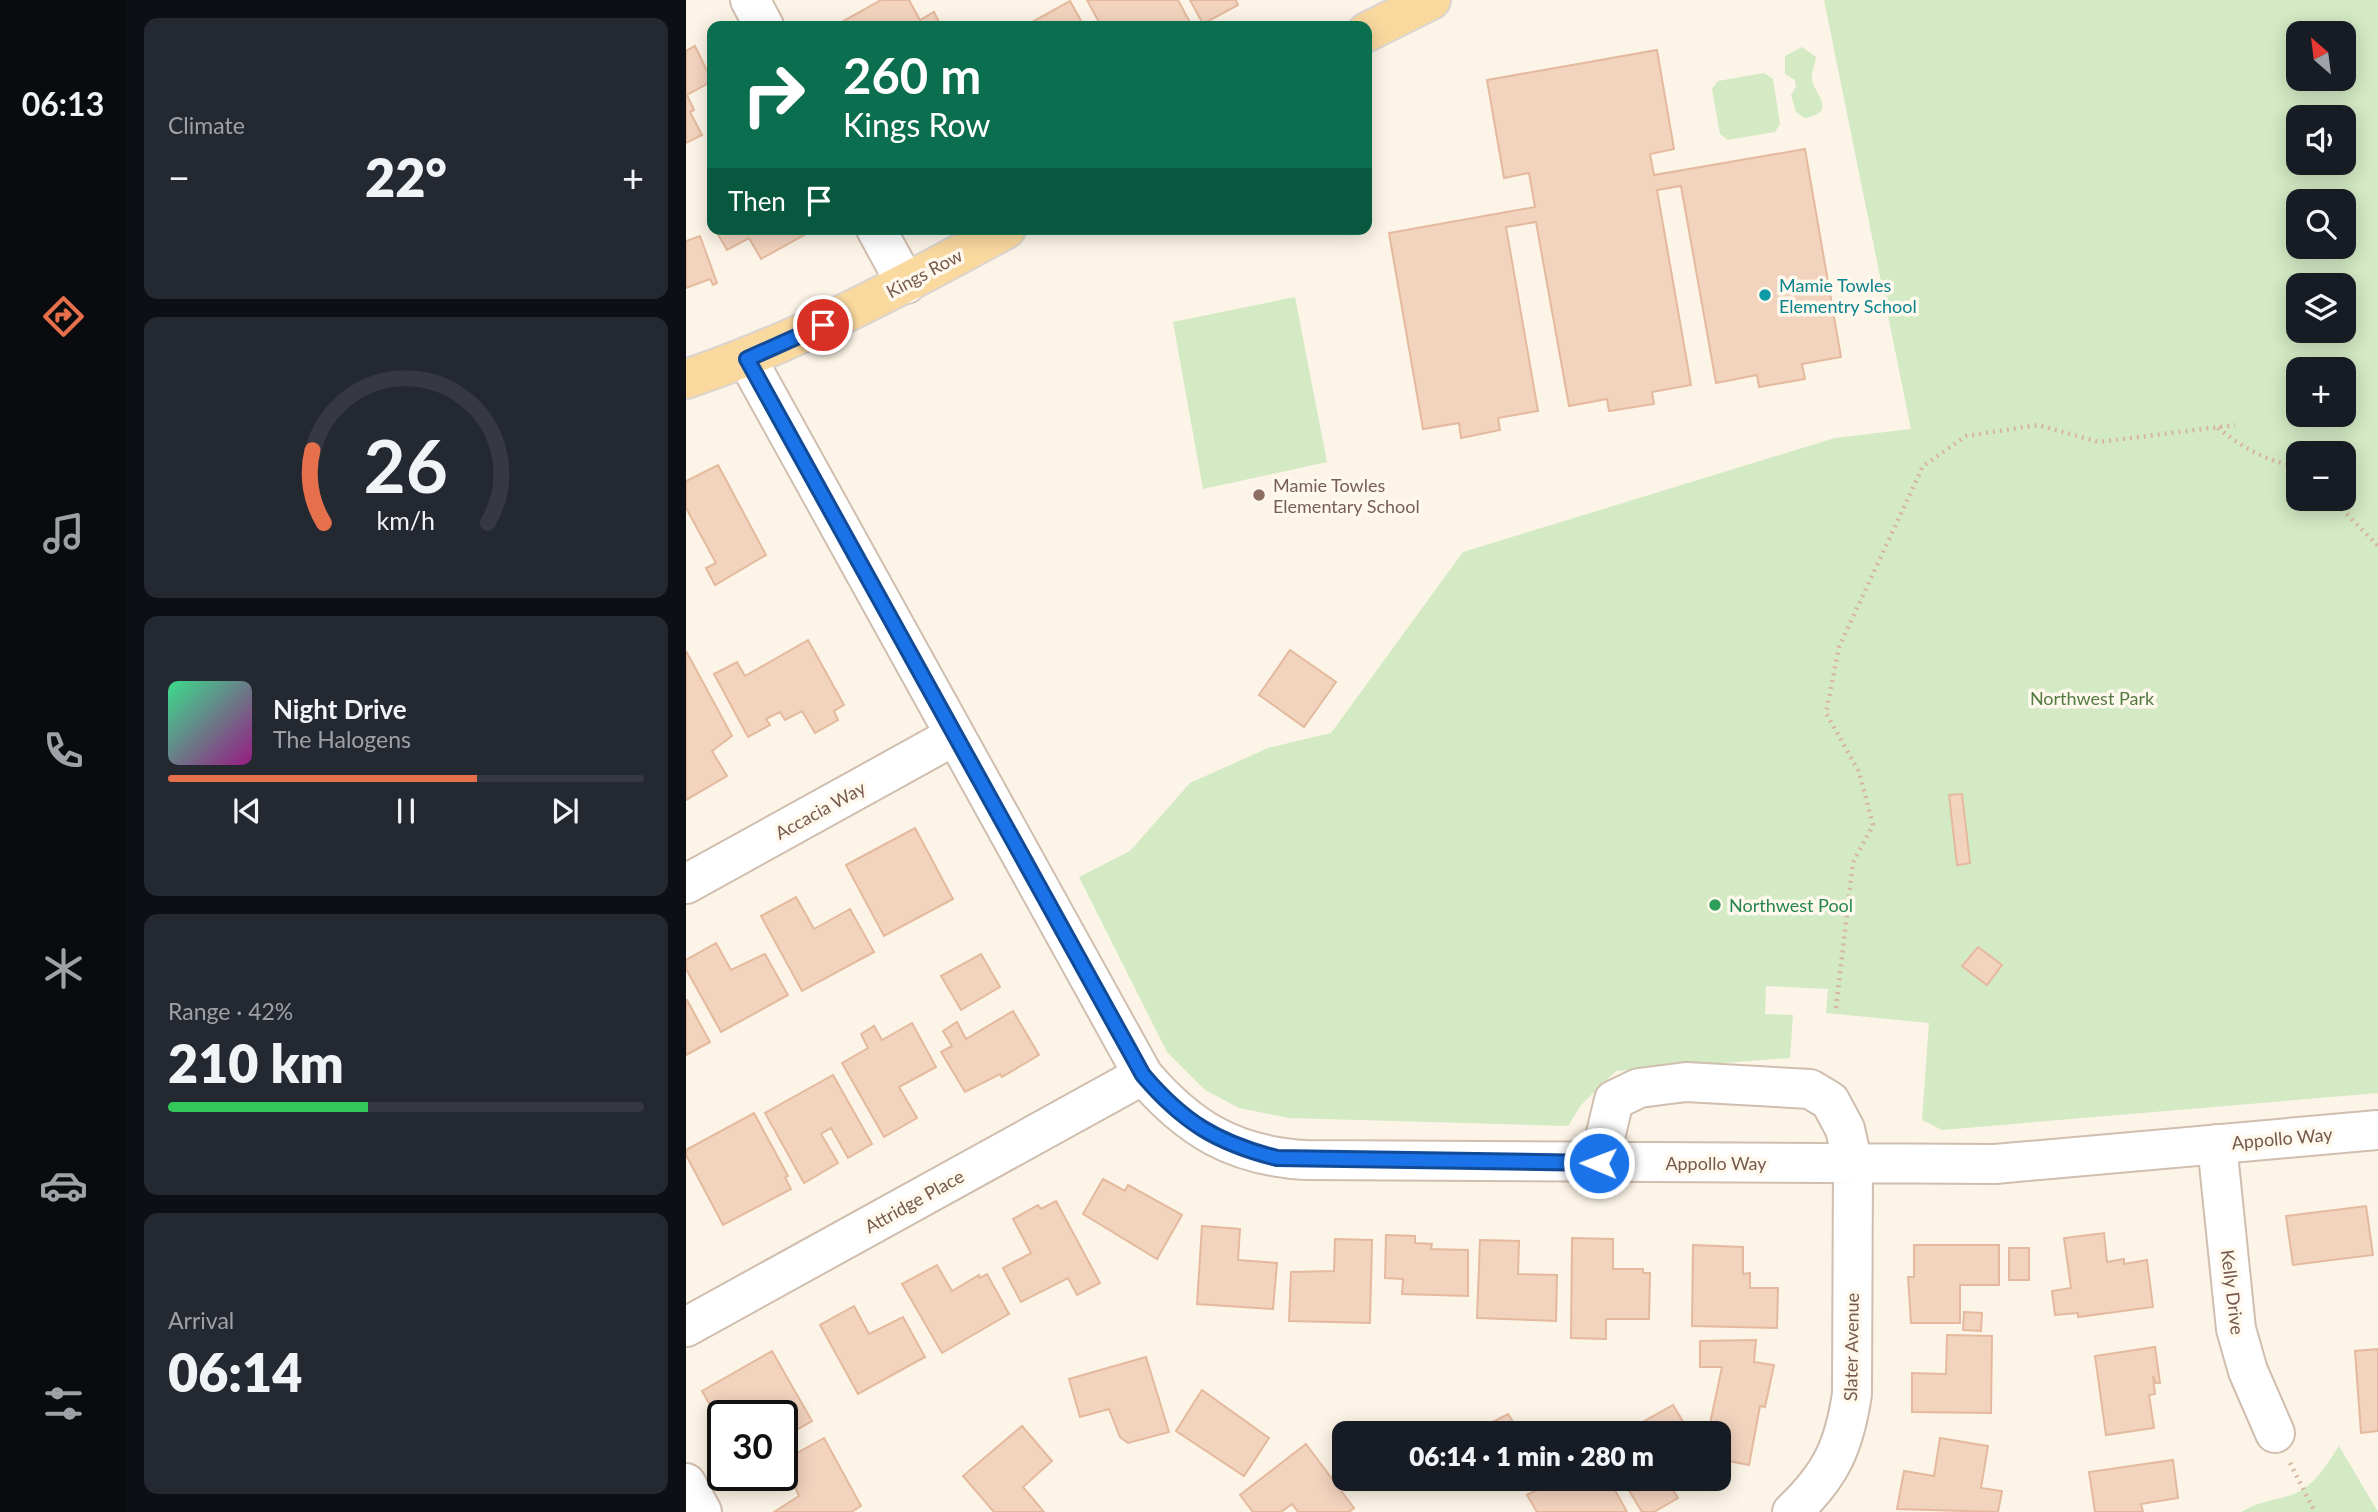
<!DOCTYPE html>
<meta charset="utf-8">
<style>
body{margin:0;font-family:Lato,sans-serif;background:#242831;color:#f1f3f6;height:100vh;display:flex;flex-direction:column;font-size:26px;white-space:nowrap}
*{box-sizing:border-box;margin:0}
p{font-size:23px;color:#9ea1a6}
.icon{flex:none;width:38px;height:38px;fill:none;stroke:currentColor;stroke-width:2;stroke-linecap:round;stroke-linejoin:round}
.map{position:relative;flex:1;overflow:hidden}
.side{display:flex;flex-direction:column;gap:18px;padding:18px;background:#0d0f14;width:560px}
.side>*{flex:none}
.banner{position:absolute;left:21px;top:21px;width:665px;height:214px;border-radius:14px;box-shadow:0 4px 18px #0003;background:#0b6e4f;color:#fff;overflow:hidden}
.needle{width:46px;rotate:332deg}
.buttons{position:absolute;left:1600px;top:21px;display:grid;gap:14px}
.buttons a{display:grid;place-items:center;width:70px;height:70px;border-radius:14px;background:#171b24;box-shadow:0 4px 18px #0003;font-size:35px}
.speed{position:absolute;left:21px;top:1400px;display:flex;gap:14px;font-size:35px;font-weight:700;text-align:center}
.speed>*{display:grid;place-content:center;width:91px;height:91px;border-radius:50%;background:#171b24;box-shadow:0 4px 18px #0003;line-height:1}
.speed .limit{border:4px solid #111;border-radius:10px;background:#fff;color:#111}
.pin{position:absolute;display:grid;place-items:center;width:60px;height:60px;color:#fff;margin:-30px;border:4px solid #fff;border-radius:50%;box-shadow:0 2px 7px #0007}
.me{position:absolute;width:77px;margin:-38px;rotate:271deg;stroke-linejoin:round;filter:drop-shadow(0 0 5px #0008)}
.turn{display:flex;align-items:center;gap:24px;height:147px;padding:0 21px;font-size:32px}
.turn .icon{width:91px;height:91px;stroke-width:2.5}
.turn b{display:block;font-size:49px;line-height:60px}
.then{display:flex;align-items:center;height:66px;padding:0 21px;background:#0003;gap:14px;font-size:26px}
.big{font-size:52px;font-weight:800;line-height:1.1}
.side .tile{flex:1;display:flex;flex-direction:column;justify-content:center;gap:10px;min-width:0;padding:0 24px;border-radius:14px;background:#242831}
.side .dial{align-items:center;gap:0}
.dial svg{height:182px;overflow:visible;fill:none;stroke:#363941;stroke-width:7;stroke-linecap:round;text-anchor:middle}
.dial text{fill:#f1f3f6;stroke:none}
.song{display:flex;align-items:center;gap:21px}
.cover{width:84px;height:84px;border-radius:10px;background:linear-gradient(135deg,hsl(150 70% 55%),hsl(310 70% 35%))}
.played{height:7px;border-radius:4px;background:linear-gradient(90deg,#e66f4c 65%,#363941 65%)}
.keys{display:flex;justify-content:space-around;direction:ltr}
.heat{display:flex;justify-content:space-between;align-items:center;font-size:38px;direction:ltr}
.charge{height:10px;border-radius:5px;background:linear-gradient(90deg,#34c759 42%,#363941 0)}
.trip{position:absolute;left:646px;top:1421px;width:399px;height:70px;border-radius:14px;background:#171b24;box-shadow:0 4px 18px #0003;font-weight:800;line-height:70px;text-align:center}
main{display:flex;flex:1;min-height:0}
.dock{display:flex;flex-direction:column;width:126px;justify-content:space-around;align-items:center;background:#090b0e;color:#9ea1a6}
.dock .icon{width:49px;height:49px}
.dock .current{color:#e66f4c}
.dock b{font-size:32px;color:#f1f3f6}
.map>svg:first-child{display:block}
.green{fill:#d3eac4;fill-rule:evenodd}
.building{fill:#f2d3be;stroke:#e4b99e;stroke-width:2}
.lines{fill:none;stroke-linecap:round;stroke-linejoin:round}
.minor-casing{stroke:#d0beaf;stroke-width:42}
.major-casing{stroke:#dbd4d0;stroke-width:42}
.path{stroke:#d7b6a0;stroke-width:4.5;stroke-dasharray:2 5;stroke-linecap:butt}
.minor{stroke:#fff;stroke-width:38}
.major{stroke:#fad99f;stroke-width:38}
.route-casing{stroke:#114b97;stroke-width:18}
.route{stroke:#1a73e8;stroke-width:12}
.culture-dot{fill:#0f9aa8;stroke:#fff8ec;stroke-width:2.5}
.education-dot{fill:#8d6e63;stroke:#fff8ec;stroke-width:2.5}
.leisure-dot{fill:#2e9e5b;stroke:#fff8ec;stroke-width:2.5}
.labels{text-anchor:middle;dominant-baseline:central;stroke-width:7;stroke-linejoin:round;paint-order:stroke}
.street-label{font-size:18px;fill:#765a4b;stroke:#fff8ec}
.culture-label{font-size:18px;fill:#0d838f;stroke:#fff8ec;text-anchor:start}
.education-label{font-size:18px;fill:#785e54;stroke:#fff8ec;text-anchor:start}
.park-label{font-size:18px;fill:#537b42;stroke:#fff8ec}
.leisure-label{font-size:18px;fill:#27864d;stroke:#fff8ec;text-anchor:start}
</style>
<main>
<nav class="dock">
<b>06:13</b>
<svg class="icon current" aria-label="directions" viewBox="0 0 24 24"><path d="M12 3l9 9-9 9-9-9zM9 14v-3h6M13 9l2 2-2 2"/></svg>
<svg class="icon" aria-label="music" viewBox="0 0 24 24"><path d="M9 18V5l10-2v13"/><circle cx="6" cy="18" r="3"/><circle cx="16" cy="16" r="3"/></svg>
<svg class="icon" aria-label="phone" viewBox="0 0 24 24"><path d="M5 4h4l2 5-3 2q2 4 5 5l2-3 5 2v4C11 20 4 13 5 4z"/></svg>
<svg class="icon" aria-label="climate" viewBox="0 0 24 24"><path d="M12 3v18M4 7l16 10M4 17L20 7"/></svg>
<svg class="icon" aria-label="car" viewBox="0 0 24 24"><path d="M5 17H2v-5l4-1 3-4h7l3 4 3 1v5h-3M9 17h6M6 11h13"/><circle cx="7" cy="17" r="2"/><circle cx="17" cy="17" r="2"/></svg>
<svg class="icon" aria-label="filters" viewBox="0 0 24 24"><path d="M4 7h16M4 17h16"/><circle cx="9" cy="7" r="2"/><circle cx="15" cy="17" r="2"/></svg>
</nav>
<section class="side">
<div class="tile"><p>Climate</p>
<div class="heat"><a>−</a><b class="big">22°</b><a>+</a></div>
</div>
<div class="tile dial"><svg viewBox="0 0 100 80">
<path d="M14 69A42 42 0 1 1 86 69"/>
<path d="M14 69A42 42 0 0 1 9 37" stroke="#e66f4c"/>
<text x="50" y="56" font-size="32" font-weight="700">26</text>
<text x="50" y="72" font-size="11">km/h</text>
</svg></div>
<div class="tile">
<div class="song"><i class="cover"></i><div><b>Night Drive</b><p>The Halogens</p></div></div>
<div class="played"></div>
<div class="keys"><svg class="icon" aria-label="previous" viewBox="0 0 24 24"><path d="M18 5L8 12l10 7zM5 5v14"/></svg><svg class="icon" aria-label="pause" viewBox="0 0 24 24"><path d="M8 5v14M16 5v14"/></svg><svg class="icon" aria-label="next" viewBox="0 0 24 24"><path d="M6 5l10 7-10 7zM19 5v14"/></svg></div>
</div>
<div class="tile"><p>Range · 42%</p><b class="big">210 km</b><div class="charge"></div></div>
<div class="tile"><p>Arrival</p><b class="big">06:14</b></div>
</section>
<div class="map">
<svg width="1692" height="1512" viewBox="0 0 1692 1512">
<rect width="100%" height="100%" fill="#fcf4e6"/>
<path class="green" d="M1138 0H1692V1093L1256 1130 1236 1120 1243 1023 1140 1013 1142 989 1080 986 1079 1014 1107 1015 1104 1058 930 1071 895 1105 882 1126 603 1118 553 1108 519 1090 481 1052 393 877 444 851 504 783 582 748 645 733 777 552 1149 438 1225 429ZM1612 33H1657V79H1612ZM1612 117H1657V163H1612ZM1612 201H1657V247H1612ZM1612 285H1657V331H1612ZM1612 369H1657V415H1612ZM1612 453H1657V499H1612Z
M1116 47 1130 57C1129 64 1125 73 1126 80 1129 95 1152 112 1119 118L1110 112 1105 95 1110 87 1109 80 1099 74V56Z
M1078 73 1087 79 1094 124 1089 132 1042 140 1034 134 1026 89 1032 81Z
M609 297 641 462 517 489 487 322Z
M1653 1446 1692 1512H1555C1575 1501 1582 1502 1602 1496 1627 1489 1640 1466 1653 1446Z"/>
<path class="building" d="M195 0H223L234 20 248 12 255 26H158L156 22Z
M401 0H492L506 26H415Z
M504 0H550L552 5 517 24Z
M384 1 398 26H346L344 23Z
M9 46 26 81 1 95 8 110 4 112 16 135 0 143V51Z
M971 50 988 149 964 154 968 175 1119 149 1155 357 1116 364 1119 379 1073 387 1071 375 1030 383 995 186 971 190 1005 385 966 392 968 404 923 411 921 399 883 406 850 222 820 227 852 411 812 418 814 430 775 438 773 423 737 429 703 233 849 207 843 173 818 178 801 80Z
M29 229H115L118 235 75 259 63 238 41 250Z
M14 236 31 283 27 285 24 279 0 288V241Z
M32 465 80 555 29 585 20 568 30 563 0 508V481Z
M122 640 158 705 148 711 152 720 129 733 116 711 99 720 94 712 80 719 84 725 62 737 28 674 51 662 59 676Z
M604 650 650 682 618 727 573 695Z
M0 651 46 736 26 751 41 776 0 800Z
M1276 794 1284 863 1271 865 1263 795Z
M229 828 267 899 198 936 160 865Z
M110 897 128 929 164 909 188 952 116 991 75 916Z
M30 943 45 970 79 954 102 995 35 1032 0 969V960Z
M1292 947 1316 965 1301 985 1276 966Z
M295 954 314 987 275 1010 255 976Z
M1 1000 24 1042 0 1055V1000Z
M327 1011 353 1055 316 1077 314 1074 279 1092 255 1052 266 1046 257 1031 271 1022 280 1039Z
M226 1023 250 1067 213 1087 231 1118 198 1137 156 1063 182 1048 175 1034 188 1026 196 1040Z
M147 1075 186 1144 162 1158 145 1128 135 1134 152 1163 118 1183 79 1113Z
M68 1113 102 1176 99 1177 105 1189 37 1225 0 1155V1150Z
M417 1179 439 1191 442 1185 496 1215 471 1259 397 1214Z
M370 1201 414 1283 391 1295 382 1278 335 1302 317 1268 345 1253 327 1219 352 1205 355 1209Z
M1680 1206 1687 1255 1607 1265 1600 1216Z
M516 1226 554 1229 552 1260 591 1263 587 1309 511 1304Z
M1418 1233 1421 1262 1438 1259V1264L1461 1260 1467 1307 1392 1317V1313L1369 1315 1366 1291 1385 1288 1378 1238Z
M700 1235 729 1236V1243L746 1244 745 1249 782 1250V1296L716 1294 717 1279 699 1278Z
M886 1238 927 1239V1269H957V1273H964L963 1319H920V1339L885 1338Z
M649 1239 686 1240 684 1323 603 1321 605 1272 648 1271Z
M794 1240 833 1241 832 1274 871 1275 870 1321 791 1318Z
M1007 1245 1057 1247V1274L1064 1273V1288H1092L1091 1328 1006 1326Z
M1228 1245H1313V1285H1274V1323H1225L1222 1277H1228Z
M1323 1248H1343V1280H1323Z
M251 1265 266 1291 293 1275 294 1278 301 1274 323 1314 256 1353 216 1284Z
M168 1306 183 1334 217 1317 239 1357 172 1394 134 1325Z
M1278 1312 1296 1313 1295 1331 1277 1330Z
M1261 1335 1306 1336 1305 1413 1226 1412V1373L1260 1374Z
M1070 1340 1068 1362 1088 1365 1079 1407 1074 1406 1063 1465 1032 1459V1433H1022L1036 1367H1014V1341Z
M1469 1347 1474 1383H1470L1467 1376 1469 1394 1463 1395 1468 1428 1420 1435 1409 1356Z
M1692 1349V1431L1675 1433 1669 1351Z
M86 1351 126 1421 96 1438V1416H37V1427L16 1391Z
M460 1357 483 1432 442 1443 434 1437 423 1409 394 1417 383 1379Z
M516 1390 583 1438 558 1476 490 1431Z
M987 1405 1004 1433H937Z
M822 1414 834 1433H808L803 1424Z
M336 1426 366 1461 337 1487 358 1512H308L277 1476Z
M138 1438 175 1506 165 1512H88L113 1496 97 1461Z
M1254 1438 1302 1446 1295 1488 1316 1491 1312 1512 1211 1509 1218 1471 1248 1476Z
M620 1444 668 1508 663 1512H612L606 1504 595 1512H567L554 1495Z
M1487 1460 1492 1498 1455 1504 1457 1512H1409L1403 1472Z
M871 1479H923L941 1512H851L841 1495Z
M936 1479H980L992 1498 968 1512H956Z"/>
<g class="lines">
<defs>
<path id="minor" d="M64 0 78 26
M190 229 220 284
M61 359 457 1075C503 1129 548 1156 620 1160L1309 1164 1692 1130
M0 884 268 736
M1531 1144 1550 1329 1562 1371 1589 1433
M913 1163 928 1100 953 1088 1000 1082 1124 1089 1144 1101 1159 1129 1167 1164 1166 1394C1158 1447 1145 1475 1106 1512
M0 1327 457 1075
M0 1483 16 1512"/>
<path id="major" d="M681 32 745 0
M0 379C113 341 216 286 320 229"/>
</defs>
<use href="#minor" class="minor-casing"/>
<use href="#major" class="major-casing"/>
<path class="path" d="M1532 428C1554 446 1583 463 1612 466
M1624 452V453
M1646 499 1692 546
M1150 1008 1167 862 1187 825 1173 772 1140 713 1153 647 1237 466 1280 436 1352 425 1413 442 1549 425
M1604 1463 1629 1512"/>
<use href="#minor" class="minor"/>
<use href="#major" class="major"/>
</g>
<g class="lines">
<defs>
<path id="route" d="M137 325 61 359 457 1075C497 1122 531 1143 591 1158L913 1163"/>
</defs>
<use href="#route" class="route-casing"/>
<use href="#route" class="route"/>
</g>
<circle class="culture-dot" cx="1079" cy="295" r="7"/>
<circle class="education-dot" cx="573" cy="495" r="7"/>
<circle class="leisure-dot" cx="1029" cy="905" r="7"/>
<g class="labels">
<g class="street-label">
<text transform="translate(238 273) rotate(-28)">Kings Row</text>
<text transform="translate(134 810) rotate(-29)">Accacia Way</text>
<text transform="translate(1596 1138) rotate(-5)">Appollo Way</text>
<text x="1030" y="1163">Appollo Way</text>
<text transform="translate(228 1201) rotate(-29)">Attridge Place</text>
<text transform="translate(1547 1292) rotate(83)">Kelly Drive</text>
<text transform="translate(1165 1347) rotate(-89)">Slater Avenue</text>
</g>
<g class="culture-label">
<text x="1093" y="285">Mamie Towles<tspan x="1093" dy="21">Elementry School</tspan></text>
</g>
<g class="education-label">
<text x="587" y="485">Mamie Towles<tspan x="587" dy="21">Elementary School</tspan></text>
</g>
<g class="park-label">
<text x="1406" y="698">Northwest Park</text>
</g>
<g class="leisure-label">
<text x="1043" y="905">Northwest Pool</text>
</g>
</g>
</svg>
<div class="buttons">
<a><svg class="needle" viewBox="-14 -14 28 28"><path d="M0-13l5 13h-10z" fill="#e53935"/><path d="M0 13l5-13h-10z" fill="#9ea1a6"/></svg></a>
<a><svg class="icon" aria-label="sound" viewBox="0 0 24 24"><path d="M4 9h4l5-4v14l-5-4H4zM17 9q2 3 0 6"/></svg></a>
<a><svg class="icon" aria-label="search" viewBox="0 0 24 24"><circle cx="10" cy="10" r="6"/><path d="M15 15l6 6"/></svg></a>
<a><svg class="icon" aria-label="layers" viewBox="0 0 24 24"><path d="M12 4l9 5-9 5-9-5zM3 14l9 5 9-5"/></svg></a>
<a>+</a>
<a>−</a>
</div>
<div class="speed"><div class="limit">30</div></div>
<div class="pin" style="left:137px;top:325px;background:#d93025"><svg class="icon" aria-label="arrive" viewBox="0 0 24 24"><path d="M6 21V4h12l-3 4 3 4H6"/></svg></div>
<svg class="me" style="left:913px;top:1163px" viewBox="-20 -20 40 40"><circle r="17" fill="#1a73e8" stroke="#fff" stroke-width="3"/><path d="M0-11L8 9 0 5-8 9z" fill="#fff"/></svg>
<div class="trip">06:14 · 1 min · 280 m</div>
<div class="banner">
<div class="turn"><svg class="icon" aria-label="right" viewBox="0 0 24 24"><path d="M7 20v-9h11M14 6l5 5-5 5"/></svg><div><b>260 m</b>Kings Row</div></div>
<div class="then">Then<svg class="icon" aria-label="arrive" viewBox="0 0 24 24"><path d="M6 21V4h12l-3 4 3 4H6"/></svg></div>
</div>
</div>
</main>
